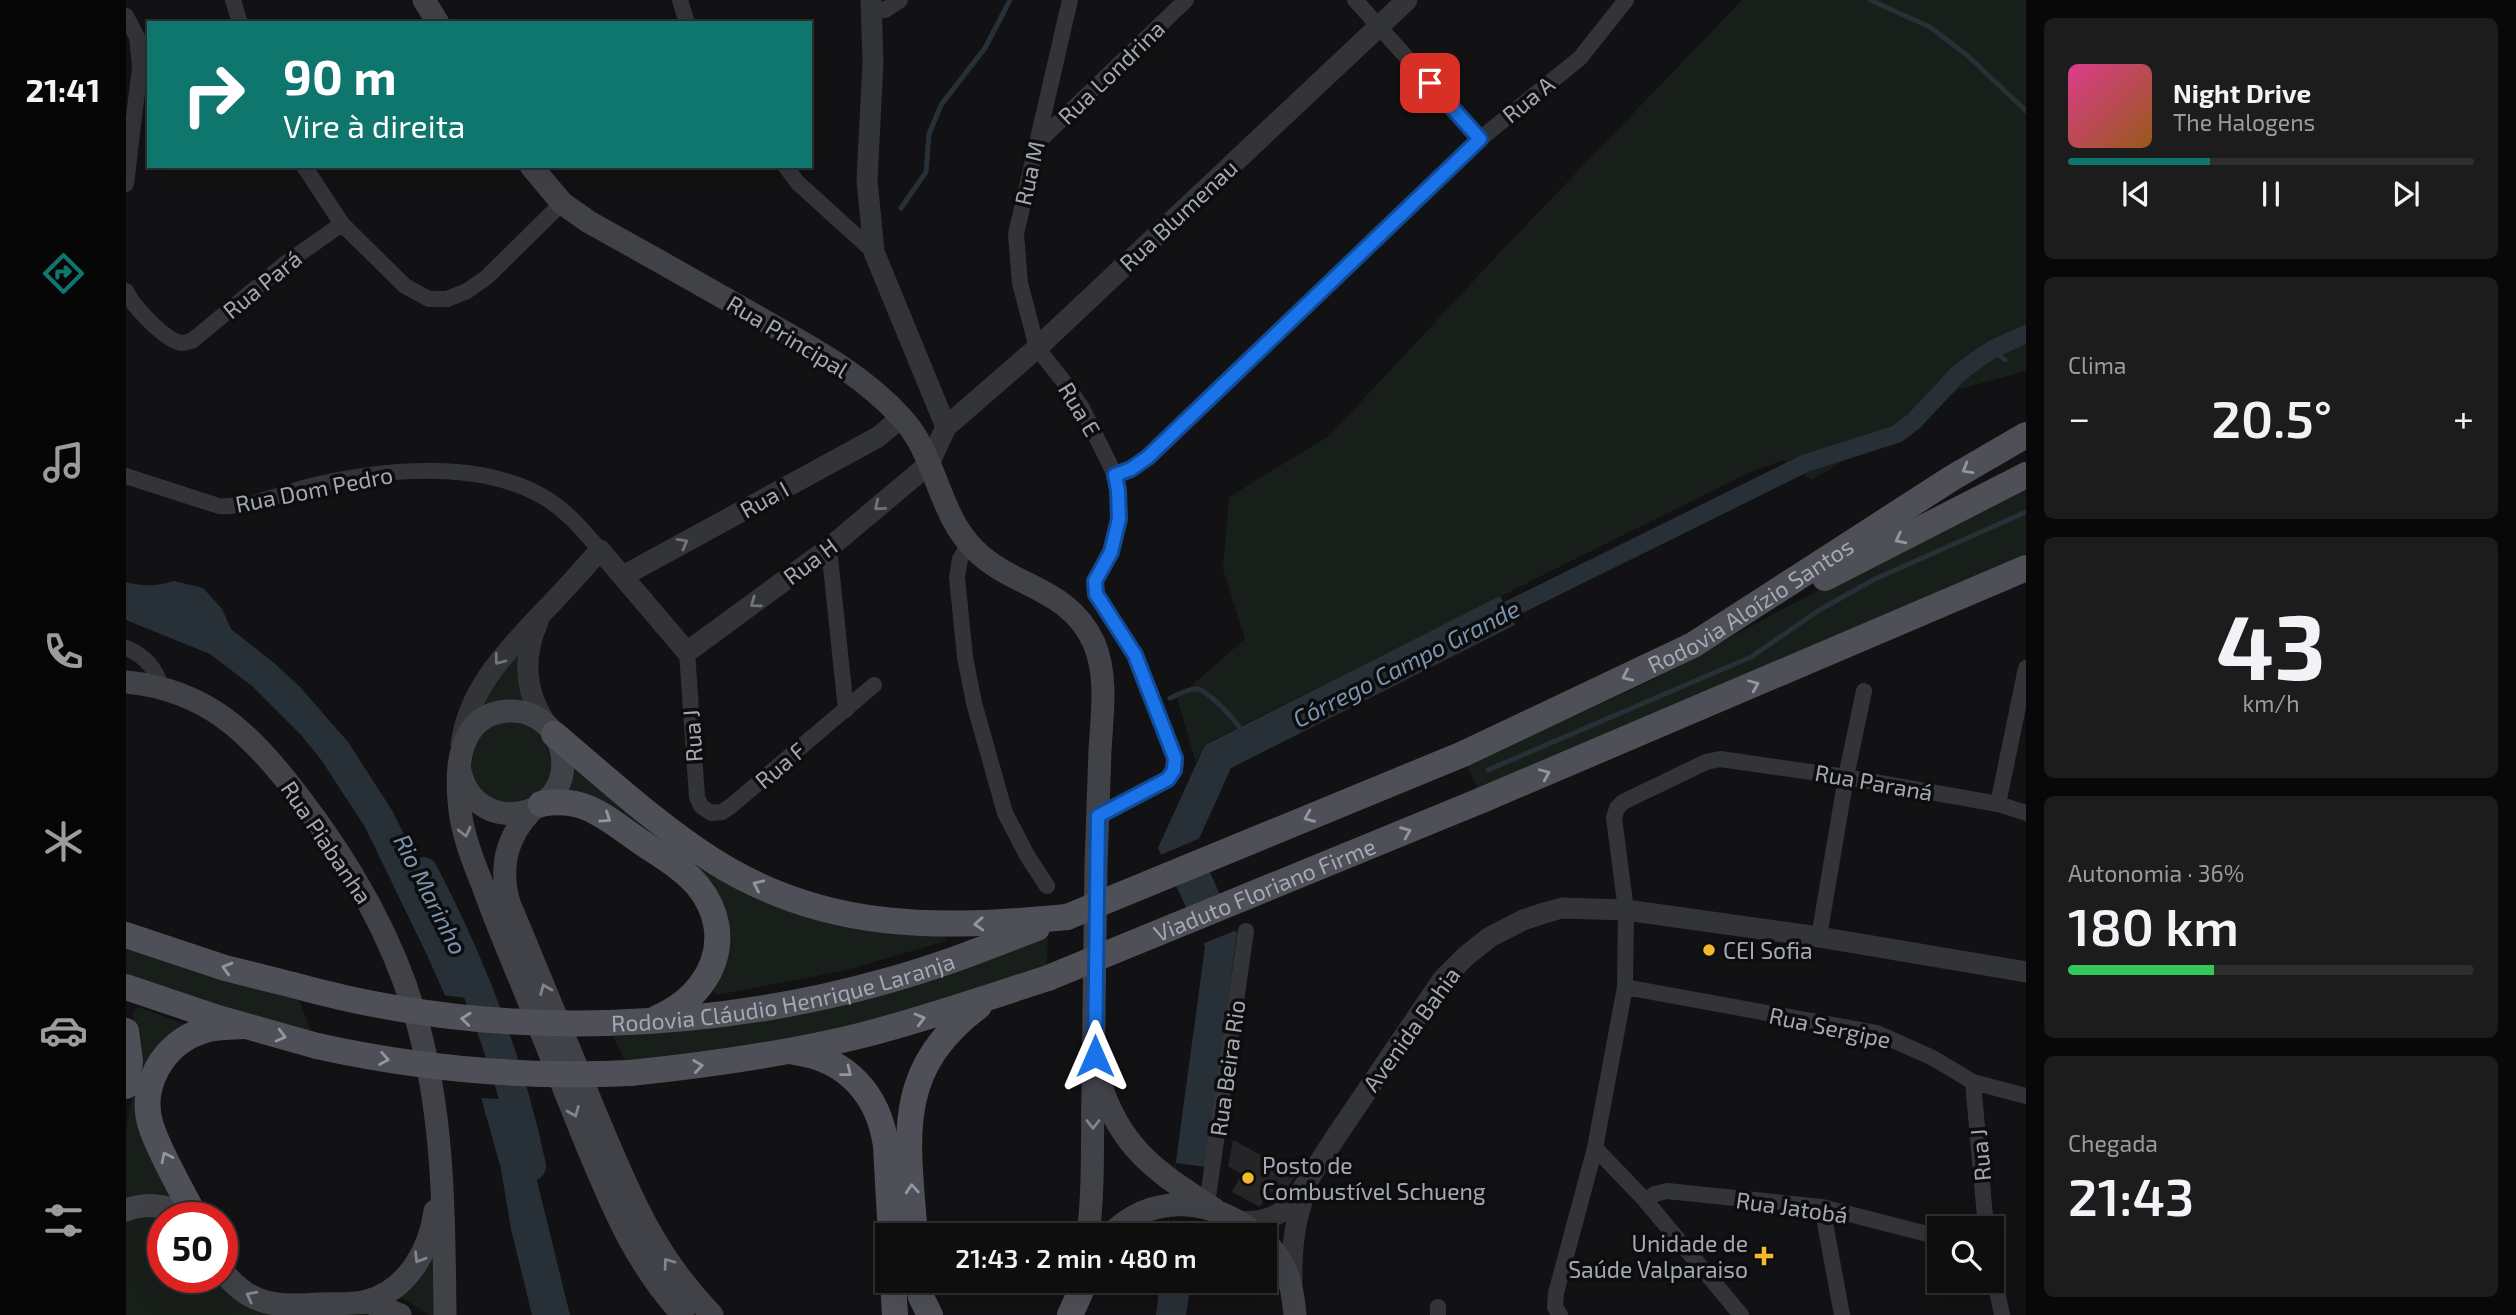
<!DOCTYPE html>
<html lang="pt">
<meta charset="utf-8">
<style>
body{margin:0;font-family:"Exo 2",sans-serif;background:#1c1c1d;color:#f1f3f6;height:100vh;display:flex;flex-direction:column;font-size:26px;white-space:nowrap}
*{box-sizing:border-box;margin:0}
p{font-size:23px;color:#9b9c9e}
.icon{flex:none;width:38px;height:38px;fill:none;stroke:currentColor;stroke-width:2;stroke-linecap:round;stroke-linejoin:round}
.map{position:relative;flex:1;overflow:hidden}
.side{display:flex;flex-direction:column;gap:18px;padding:18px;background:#080808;width:490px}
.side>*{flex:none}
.guide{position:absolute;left:21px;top:21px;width:665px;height:147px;border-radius:0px;box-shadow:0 7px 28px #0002,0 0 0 2px #2e2e2f;background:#0f766e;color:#fff;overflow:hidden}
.buttons{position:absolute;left:1801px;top:1216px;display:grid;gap:14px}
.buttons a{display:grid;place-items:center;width:77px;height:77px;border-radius:0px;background:#0e0e0f;box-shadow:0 7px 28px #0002,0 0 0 2px #2e2e2f;font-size:35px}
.speed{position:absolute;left:21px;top:1202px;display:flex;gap:14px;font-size:35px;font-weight:700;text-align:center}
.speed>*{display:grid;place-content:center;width:91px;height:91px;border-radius:50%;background:#0e0e0f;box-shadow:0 7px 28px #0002,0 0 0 2px #2e2e2f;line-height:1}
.speed .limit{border:10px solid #d22;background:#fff;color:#111}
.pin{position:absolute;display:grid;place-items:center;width:60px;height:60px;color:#fff;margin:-30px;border-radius:14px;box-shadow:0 4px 10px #0006}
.me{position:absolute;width:77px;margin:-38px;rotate:0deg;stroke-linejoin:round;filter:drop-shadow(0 0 5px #0008)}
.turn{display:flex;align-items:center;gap:24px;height:147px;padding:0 21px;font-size:32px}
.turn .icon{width:91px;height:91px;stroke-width:2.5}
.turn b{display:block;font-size:49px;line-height:60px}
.big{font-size:52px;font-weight:600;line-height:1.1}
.side .card{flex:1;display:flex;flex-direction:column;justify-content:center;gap:10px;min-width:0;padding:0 24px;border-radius:10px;background:#1c1c1d}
.side .dial{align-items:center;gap:0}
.dial b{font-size:91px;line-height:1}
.song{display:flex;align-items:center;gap:21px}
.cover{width:84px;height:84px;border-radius:10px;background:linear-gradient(135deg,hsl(330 70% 55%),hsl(30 70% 35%))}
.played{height:7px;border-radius:4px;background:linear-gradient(90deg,#0f766e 35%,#2e2e2f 35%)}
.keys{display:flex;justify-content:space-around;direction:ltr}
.heat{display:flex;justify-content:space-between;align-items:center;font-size:38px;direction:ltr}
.charge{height:10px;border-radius:5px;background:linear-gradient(90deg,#34c759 36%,#2e2e2f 0)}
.trip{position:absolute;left:749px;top:1223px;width:402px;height:70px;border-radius:0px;background:#0e0e0f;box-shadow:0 7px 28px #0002,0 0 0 2px #2e2e2f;font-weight:600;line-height:70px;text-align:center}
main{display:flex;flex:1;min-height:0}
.menu{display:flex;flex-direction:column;width:126px;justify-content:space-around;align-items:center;background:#060606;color:#9b9c9e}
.menu .icon{width:49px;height:49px}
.menu .current{color:#0f766e}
.menu b{font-size:32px;color:#f1f3f6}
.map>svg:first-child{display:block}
.green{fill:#181e19}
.water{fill:#283037}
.pier{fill:#121214}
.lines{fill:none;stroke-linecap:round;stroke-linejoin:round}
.stream{stroke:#283037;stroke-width:5}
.canal{stroke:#283037;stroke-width:18}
.river{stroke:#283037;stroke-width:30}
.building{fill:#252528}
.minor{stroke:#333438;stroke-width:16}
.tertiary{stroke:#333438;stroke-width:21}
.secondary{stroke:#414248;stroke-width:23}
.primary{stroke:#4f5057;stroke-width:26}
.primary-bridge{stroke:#4f5057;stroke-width:26}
.oneway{stroke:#9296a1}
.oneway2{stroke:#71747c}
.oneway3{stroke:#81848e}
.route-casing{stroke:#114b97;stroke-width:18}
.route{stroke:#1a73e8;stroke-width:12}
.poi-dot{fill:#f2b92c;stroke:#0d0d0e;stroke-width:2.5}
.labels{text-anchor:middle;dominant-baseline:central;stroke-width:7;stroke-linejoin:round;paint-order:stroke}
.street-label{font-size:23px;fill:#a3a8b4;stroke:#0d0d0e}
.poi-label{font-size:23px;fill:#a3a8b4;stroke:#0d0d0e;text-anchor:start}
.water-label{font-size:24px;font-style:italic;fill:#7a94b0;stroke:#0d0d0e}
</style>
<main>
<nav class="menu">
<b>21:41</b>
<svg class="icon current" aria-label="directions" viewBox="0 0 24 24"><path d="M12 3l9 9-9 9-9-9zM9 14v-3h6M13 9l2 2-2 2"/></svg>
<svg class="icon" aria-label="music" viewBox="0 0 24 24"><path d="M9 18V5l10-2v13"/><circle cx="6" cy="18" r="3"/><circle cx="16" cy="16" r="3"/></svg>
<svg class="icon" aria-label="phone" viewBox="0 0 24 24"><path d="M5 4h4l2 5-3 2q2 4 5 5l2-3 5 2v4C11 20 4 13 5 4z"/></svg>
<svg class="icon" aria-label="climate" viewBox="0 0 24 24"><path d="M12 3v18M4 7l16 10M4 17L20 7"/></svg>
<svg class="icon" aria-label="car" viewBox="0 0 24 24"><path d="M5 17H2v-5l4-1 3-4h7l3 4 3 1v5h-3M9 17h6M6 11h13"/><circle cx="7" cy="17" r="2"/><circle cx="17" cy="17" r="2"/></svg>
<svg class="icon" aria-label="filters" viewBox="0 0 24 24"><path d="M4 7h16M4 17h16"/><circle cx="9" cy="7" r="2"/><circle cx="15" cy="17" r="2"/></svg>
</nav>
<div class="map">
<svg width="1900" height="1315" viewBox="0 0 1900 1315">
<rect width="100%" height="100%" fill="#121214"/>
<path class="green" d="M1616 0H1900V371L1834 389 1686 480 1657 460 1620 474 1079 744 1070 763 1051 698 1119 639 1097 569 1103 497 1203 436 1380 246Z
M1900 485V554L1351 788 1341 765 1529 679 1653 611Z
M385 652 397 658 401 701 380 700 361 705 355 700Z
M400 721 422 738 429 766 418 792 384 807 350 791 342 755 363 724Z
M447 763 584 869 816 931 820 941 717 971 590 995 586 987 599 918 442 789Z
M922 937 921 964 847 993 656 1044 499 1061 487 1036 801 979Z
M0 943 173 1000 185 1031 145 1021 0 975Z
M13 1007 57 1024 58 1028 22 1062 46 1194 44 1198 0 1202C0 1179 0 1154 0 1131 6 1091 21 1053 6 1013Z
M17 1213 37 1218V1278H86L101 1294 113 1302 248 1315H0V1220Z
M311 1255V1315H303L270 1294 302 1256Z"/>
<path class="water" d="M48 581 77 588 96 609 105 629 147 662 174 687 222 742 267 812 330 941 370 1040 396 1120 444 1315H406L385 1229 375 1169 353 1090 322 1002 301 955 239 827 196 761 175 735 126 686 84 654 0 620V582C18 587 31 586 48 581Z
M1374 596 1389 625 1105 768 1071 843 1111 933 1071 1235H1040L1079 947 1032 848 1079 745Z
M1034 1281H1065L1060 1315H1030Z"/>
<path class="pier" d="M1077 837 1074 843 1086 869 1046 886 1032 856Z
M1097 892 1113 929 1074 945 1057 909Z
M315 995 359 1000 393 1100 352 1098Z
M1050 1163 1080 1167 1072 1227 1042 1223Z"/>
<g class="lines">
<path class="stream" d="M1744 0 1804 27 1842 56 1900 111
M775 208 800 172 803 134 815 105 859 48 884 0
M1867 349 1879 360
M1044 698C1052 695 1062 688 1071 689 1083 691 1109 720 1116 731
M1362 770 1625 657 1695 609 1749 579 1900 512"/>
<path class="canal" d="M1360 621 1680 463 1771 434 1788 421 1832 374 1849 361 1867 349 1900 334"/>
<path class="river" d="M297 872C346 966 383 1061 405 1166"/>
</g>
<path class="building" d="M1107 1140 1170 1174 1158 1193 1154 1197 1143 1191 1134 1207 1106 1192 1116 1174 1102 1166Z"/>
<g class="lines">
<path class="minor" d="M107 0 114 23
M554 0 561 23
M944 0 890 234 894 283 911 348 942 387 956 408 989 475 992 490 993 519 985 552 969 581V594L1009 655 1047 752 1050 764 1042 779 972 816
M1229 0 1354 139
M746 8 759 10 774 0
M0 16 11 37 14 67 0 184
M910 144 1060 0
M178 166 216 224 279 286 303 299H321L341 291 361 277 436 203
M659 166 672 183 748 252
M0 291C7 306 39 341 56 343 58 343 65 341 67 340L160 263 216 224
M989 475 1005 469 1022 457 1354 139 1454 58 1500 0
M0 476 93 506C124 508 151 495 181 487 251 469 350 459 416 496 439 509 457 530 474 550
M843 544 834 559 831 577 839 657 848 703 879 813 902 857 921 886
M703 548 720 710
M0 648C20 656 30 669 36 689
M561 652 571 797 575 806 585 813 596 812 605 806 748 685
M1872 804 1900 668
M1693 937 1720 777 1738 691
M1499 987 1751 1033 1807 1058 1847 1082 1900 1096
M1847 1082 1860 1228
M1519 1200 1529 1194 1541 1191 1696 1207 1813 1237
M1081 1204 1120 931
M1696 1207 1716 1315
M1866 1266 1876 1315
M1312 1307V1315
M1434 1315 1429 1307 1430 1293 1469 1148
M1615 1315 1519 1200 1469 1148 1499 987 1500 910 1488 818 1491 808 1497 802 1580 762 1594 759 1720 777 1872 804 1900 813"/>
<path class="tertiary" d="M745 0 747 62 741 180 748 252 820 427
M497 576 752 437 776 417
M412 622C396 658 399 693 421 725
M335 744C343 687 382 650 419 610 438 591 456 570 474 550L561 652 703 548 803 464 820 427 911 348 1281 0
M1113 1221C1135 1224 1152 1217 1168 1202L1211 1135 1317 979 1340 956 1364 937 1397 920 1418 913 1436 908 1500 910 1693 937 1900 972
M1166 1283C1165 1251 1168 1222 1179 1193"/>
<path class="secondary" d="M298 0 312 23
M405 166 436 203 463 222C519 253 574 284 630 316 682 346 734 372 776 418 811 456 812 514 849 550 887 588 943 587 968 643 982 676 976 715 974 750 973 788 971 827 970 865 969 940 968 1014 967 1089 966 1138 968 1187 962 1236
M0 682C81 690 124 733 171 794 222 860 264 931 288 1011 318 1109 318 1214 319 1315
M333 765C343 840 447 822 436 754 432 729 409 710 384 711 331 712 329 771 334 810 337 836 347 861 357 886 370 922 385 958 400 994 419 1041 438 1088 457 1136 484 1201 508 1263 557 1315
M406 810C380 837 373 867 383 903 410 967 436 1031 462 1095 497 1178 522 1249 586 1315
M973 1079C993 1148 1031 1172 1088 1209
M0 1210C22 1202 44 1205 64 1218
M983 1236C1028 1190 1087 1199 1133 1236
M1139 1241C1162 1265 1166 1283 1169 1315
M96 1270C123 1306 151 1307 192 1304 208 1303 226 1305 241 1301 282 1290 304 1249 309 1211
M240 1301 274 1315"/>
<g class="primary">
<path d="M1699 578 1900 475"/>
<path d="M428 734C479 777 530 824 586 860 699 932 814 929 941 917"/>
<path id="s1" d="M1337 754 1567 645 1826 478 1900 435"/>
<path d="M1356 800 1900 568"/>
<path d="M415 804C458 796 479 817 512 840 532 854 556 867 572 886 612 936 586 995 531 1018"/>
<path d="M0 935 99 968 167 985"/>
<path d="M0 987 92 1018 191 1046"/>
<path id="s2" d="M482 1023C576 1020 669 1007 760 981 812 967 862 947 911 928"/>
<path d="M0 1031 4 1061 0 1086"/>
<path d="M669 1052C721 1059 753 1095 760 1146L765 1236"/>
<path d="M504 1073C582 1065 661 1054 737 1035 799 1019 860 998 922 978"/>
<path d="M70 1218C56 1191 34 1154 25 1126 12 1086 38 1043 76 1031 89 1026 104 1027 118 1026"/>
<path d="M789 1236C782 1140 766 1071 853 1006"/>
<path d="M767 1281 769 1315"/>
<path d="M792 1281 795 1297 804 1315"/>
<path d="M944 1315 954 1293"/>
</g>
<g class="primary-bridge">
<path d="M941 917 1337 754"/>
<path id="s3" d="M922 978 1356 800"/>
<path d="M167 985C271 1014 374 1026 482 1023"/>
<path d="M191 1046C295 1069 398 1078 504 1073"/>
</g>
</g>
<defs><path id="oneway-chevron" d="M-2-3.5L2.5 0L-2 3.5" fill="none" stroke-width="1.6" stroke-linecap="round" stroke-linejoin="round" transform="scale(1.75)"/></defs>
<g class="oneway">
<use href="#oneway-chevron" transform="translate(1841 469) rotate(150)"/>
<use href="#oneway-chevron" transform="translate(1774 539) rotate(153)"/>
<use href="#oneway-chevron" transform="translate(1501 676) rotate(155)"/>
<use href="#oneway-chevron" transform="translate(1628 685) rotate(-23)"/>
<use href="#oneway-chevron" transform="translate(1419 774) rotate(-23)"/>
<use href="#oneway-chevron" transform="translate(1183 817) rotate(158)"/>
<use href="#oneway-chevron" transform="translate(480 818) rotate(34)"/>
<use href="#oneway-chevron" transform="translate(1280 832) rotate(-22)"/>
<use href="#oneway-chevron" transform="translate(632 885) rotate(-155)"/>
<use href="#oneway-chevron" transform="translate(853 924) rotate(177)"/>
<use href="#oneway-chevron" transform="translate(101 968) rotate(-164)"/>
<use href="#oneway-chevron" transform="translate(340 1019) rotate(-174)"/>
<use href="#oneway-chevron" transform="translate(794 1019) rotate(-15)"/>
<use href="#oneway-chevron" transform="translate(155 1036) rotate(15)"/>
<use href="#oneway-chevron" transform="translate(258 1059) rotate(10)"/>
<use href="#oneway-chevron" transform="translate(572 1066) rotate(-8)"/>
<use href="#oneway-chevron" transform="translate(721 1072) rotate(38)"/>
<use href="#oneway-chevron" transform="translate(40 1157) rotate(-116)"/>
<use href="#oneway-chevron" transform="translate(786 1189) rotate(-94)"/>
</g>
<g class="oneway2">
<use href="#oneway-chevron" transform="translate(753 506) rotate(140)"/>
<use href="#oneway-chevron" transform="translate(557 543) rotate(-29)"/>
<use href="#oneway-chevron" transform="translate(629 603) rotate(144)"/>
<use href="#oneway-chevron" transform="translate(373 660) rotate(127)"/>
</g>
<g class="oneway3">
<use href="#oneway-chevron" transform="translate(339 832) rotate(77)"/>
<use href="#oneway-chevron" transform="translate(419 989) rotate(-112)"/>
<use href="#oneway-chevron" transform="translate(448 1112) rotate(68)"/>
<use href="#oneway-chevron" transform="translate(967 1124) rotate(90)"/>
<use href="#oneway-chevron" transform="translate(293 1258) rotate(121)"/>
<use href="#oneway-chevron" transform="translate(542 1263) rotate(-126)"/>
<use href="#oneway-chevron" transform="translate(125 1296) rotate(-152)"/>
</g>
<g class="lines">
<defs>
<path id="route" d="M969 1056 972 816 1042 779 1048 770 1049 758 1009 655 970 594 969 581 985 552 993 519 992 490 989 475 1005 469 1022 457 1354 139 1304 83"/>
</defs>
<use href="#route" class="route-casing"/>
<use href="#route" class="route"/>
</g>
<g class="poi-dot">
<circle cx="1583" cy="950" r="7"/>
<circle cx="1122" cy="1178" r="7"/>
<path d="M1634.5 1245.5h7v7h7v7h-7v7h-7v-7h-7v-7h7z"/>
</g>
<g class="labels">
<g class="street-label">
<text transform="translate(985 72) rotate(-44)">Rua Londrina</text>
<text transform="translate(1402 99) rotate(-39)">Rua A</text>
<text transform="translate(903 173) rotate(-77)">Rua M</text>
<text transform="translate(1052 215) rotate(-43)">Rua Blumenau</text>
<text transform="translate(136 284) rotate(-39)">Rua Pará</text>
<text transform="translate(662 336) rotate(31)">Rua Principal</text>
<text transform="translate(954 409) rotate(59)">Rua E</text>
<text transform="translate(188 489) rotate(-11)">Rua Dom Pedro</text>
<text transform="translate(638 499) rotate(-29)">Rua I</text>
<text transform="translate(684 561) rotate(-37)">Rua H</text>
<text stroke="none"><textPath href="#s1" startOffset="324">Rodovia Aloízio Santos</textPath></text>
<text transform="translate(566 736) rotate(-94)">Rua J</text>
<text transform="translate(654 765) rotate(-40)">Rua F</text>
<text transform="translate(1748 782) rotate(10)">Rua Paraná</text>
<text transform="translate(201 842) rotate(56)">Rua Piabanha</text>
<text stroke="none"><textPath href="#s3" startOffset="234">Viaduto Floriano Firme</textPath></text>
<text stroke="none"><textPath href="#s2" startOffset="178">Rodovia Cláudio Henrique Laranja</textPath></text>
<text transform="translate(1704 1027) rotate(12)">Rua Sergipe</text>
<text transform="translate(1285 1029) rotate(-54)">Avenida Bahia</text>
<text transform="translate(1101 1068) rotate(-82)">Rua Beira Rio</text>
<text transform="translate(1854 1155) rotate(-95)">Rua J</text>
<text transform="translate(1666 1207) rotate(8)">Rua Jatobá</text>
</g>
<g class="poi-label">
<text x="1597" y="950">CEI Sofia</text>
<text x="1136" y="1165">Posto de<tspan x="1136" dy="26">Combustível Schueng</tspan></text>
<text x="1622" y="1243" text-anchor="end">Unidade de<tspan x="1622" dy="26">Saúde Valparaiso</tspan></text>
</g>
<g class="water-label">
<text transform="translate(1280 663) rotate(-27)">Córrego Campo Grande</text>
<text transform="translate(305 894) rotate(63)">Rio Marinho</text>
</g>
</g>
</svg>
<div class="buttons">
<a><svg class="icon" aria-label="search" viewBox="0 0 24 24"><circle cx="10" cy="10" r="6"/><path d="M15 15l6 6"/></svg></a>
</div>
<div class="speed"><div class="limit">50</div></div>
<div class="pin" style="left:1304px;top:83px;background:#d93025"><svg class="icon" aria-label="arrive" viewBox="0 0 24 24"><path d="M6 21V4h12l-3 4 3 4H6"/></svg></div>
<svg class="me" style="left:969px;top:1056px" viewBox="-20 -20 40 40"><path d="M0-17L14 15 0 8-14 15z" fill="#1a73e8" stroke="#fff" stroke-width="4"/></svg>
<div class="trip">21:43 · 2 min · 480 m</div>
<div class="guide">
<div class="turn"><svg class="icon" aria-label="right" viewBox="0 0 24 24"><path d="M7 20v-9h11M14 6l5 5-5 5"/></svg><div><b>90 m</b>Vire à direita</div></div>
</div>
</div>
<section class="side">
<div class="card">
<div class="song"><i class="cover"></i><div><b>Night Drive</b><p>The Halogens</p></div></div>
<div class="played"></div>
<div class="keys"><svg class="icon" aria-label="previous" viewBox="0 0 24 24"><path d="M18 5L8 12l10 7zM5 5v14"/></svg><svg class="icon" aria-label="pause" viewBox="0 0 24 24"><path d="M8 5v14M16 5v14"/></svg><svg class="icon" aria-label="next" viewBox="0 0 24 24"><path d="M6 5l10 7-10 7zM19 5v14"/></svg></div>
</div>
<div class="card"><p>Clima</p>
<div class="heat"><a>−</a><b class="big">20.5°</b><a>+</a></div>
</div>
<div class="card dial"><b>43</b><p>km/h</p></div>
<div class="card"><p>Autonomia · 36%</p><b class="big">180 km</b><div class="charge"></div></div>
<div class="card"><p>Chegada</p><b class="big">21:43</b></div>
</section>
</main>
